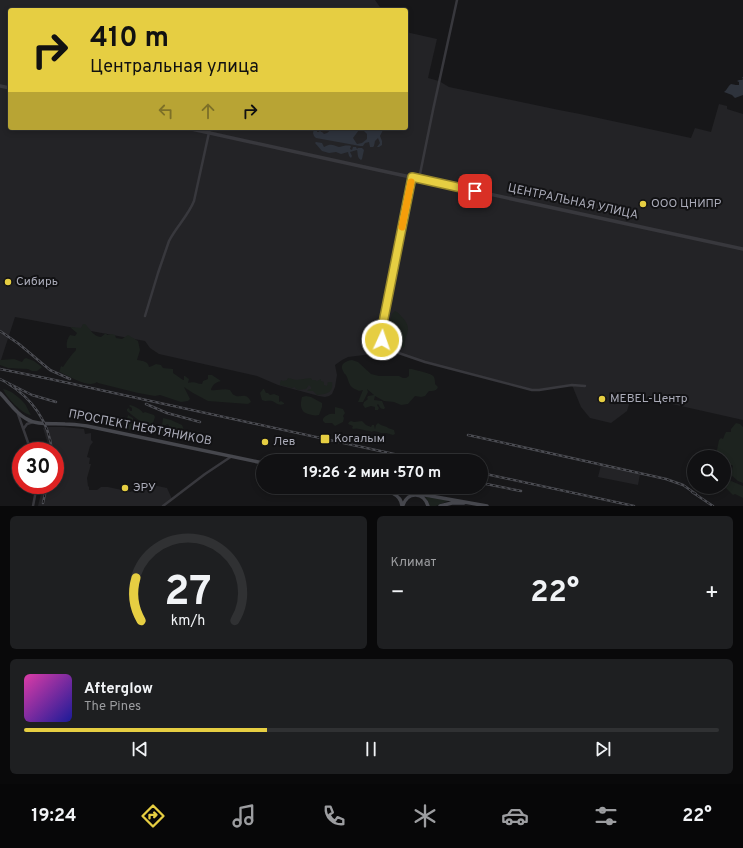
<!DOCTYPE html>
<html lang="ru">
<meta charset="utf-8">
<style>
body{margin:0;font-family:Overpass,sans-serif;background:#1e1f21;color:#f1f3f6;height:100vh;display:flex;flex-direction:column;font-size:15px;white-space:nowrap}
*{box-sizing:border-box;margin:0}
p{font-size:13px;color:#9c9da0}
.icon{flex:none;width:22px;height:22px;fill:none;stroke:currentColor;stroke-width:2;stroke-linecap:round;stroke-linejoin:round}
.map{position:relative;height:506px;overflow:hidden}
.side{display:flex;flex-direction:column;gap:10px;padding:10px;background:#09090a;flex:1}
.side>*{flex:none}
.banner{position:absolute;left:8px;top:8px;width:400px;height:122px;border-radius:4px;box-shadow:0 2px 6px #0003,0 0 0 1px #303133;background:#e6ce42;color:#111;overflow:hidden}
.tools{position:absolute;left:687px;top:450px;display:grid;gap:8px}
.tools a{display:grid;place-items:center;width:44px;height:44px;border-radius:50%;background:#111113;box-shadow:0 2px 6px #0003,0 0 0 1px #303133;font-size:20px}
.speed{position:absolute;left:12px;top:442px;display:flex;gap:8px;font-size:20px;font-weight:700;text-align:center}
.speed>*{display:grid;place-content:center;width:52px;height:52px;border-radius:50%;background:#111113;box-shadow:0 2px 6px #0003,0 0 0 1px #303133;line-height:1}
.speed .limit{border:6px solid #d22;background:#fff;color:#111}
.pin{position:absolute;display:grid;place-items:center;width:34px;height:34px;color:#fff;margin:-17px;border-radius:8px;box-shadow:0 2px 6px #0006}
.me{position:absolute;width:44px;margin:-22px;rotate:3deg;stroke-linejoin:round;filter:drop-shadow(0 0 3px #0008)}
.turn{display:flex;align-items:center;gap:14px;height:84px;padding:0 16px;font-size:18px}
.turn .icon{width:52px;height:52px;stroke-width:2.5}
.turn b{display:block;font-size:28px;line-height:34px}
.lanes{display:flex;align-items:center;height:38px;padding:0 16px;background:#0003;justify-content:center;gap:20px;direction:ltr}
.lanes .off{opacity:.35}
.big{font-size:30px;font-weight:700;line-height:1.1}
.side .card{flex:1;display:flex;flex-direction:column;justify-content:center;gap:6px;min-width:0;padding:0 14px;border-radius:6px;background:#1e1f21}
.side .dial{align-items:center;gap:0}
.dial svg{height:104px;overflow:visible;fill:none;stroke:#303133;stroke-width:7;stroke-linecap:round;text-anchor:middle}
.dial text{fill:#f1f3f6;stroke:none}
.song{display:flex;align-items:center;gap:12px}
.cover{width:48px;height:48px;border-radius:6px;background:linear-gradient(135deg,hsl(320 70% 55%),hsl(240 70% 35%))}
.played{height:4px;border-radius:2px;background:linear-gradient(90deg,#e6ce42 35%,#303133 35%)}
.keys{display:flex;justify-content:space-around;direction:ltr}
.heat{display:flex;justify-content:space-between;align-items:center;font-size:22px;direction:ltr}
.side .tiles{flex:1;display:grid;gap:10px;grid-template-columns:1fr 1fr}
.card:last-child{grid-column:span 2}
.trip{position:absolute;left:256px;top:454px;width:232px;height:40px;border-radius:20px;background:#111113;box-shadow:0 2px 6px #0003,0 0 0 1px #303133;font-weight:700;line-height:40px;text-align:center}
.tab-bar{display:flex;height:64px;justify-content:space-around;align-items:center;background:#070708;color:#9c9da0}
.tab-bar .icon{width:28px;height:28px}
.tab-bar .on{color:#e6ce42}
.tab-bar b{font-size:18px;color:#f1f3f6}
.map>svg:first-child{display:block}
.built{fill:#232326}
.green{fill:#1d231f}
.water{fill:#2e333c;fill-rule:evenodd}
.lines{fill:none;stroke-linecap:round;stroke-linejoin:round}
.minor{stroke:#38383d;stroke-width:2.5}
.tertiary{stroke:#38383d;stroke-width:3.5}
.secondary{stroke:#46474d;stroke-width:3.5}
.rail-casing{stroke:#4b4c52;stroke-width:2.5}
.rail{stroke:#121214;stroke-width:1;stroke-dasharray:3;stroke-linecap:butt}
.route-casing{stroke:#96862b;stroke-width:10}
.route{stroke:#e6ce42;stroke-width:7}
.slow{stroke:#f59e0b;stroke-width:7}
.poi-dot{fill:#e6ce42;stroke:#121214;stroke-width:1.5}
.labels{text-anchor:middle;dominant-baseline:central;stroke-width:4;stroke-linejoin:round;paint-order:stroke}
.street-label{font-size:12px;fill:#aaabb8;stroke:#121214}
.poi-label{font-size:12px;fill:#aaabb8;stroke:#121214;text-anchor:start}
</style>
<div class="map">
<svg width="743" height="506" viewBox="0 0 743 506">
<rect width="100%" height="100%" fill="#171719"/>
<path class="built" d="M0 0H375L382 10H10V128H406V32L437 39 428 78 439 81 449 87 559 110 580 114 691 138 695 128 711 132 719 104 727 106V109L743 114V420L632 395 627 411 611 423 590 418 581 407 572 385 536 390 425 362 390 350 384 344 372 354 348 357 342 360 335 365 337 375 335 387 332 394 329 396 325 397 319 396 278 385 257 376 159 354 150 348 145 341 15 317 0 363Z
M46 427H64L84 429 85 434 91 433V440L93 442 90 446 87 457 90 458 89 464H91L87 478 88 486 89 487V490H97L101 487H108L131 492 138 482 167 488 172 499 163 506H38L43 485H55V451H48V444L43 428Z
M601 465 640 474 638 485 598 477Z"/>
<path class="green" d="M395 311C399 313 400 315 403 318 414 331 403 335 405 346L403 348 392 346 386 337 387 328 390 322 392 314Z
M83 324H85C91 330 93 336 101 337L106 333 107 335 112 334 115 335 116 338 122 339 128 335 138 341 140 350 137 360C143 361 148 361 149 367L152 366 156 364 161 365 163 368 173 369V373L183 380H184V376H185L189 379 188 383C196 381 196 384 202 384L203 381 208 379V375H212L221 381C217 382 214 383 211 389V390C217 391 224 388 230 390 230 390 233 395 234 395 240 399 246 391 251 402L248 404 208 401 193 393 184 387 190 399 188 401 181 402 160 395 155 396 138 393 98 383 97 382C96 383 92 384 91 384 82 384 68 376 60 372L59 373 61 366 63 367C67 361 71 355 76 350V348H67C66 344 67 339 70 335L75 336 77 333 71 328V327L81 328Z
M26 358 34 361 42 367 41 368 37 371H32L28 369 8 368 0 365V360L14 359 22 362 24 359Z
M352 360 358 362 371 374 379 376H399L403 378H406L409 376V369H412C417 371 432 373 434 377 435 379 435 382 435 384L438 387C437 391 433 391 429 391L425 396 421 397 415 396 408 404 401 405 394 402 384 401 375 396 374 400 382 401 385 408 384 409C380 409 380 407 378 404L377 405 379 408 378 410H375V407L371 406 365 408 363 405 364 402 368 399 367 398 368 396 374 395 367 389 368 392 363 402H358L363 390 359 391C350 387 350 386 347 377 344 371 346 377 343 371 339 364 346 361 352 360Z
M288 378 296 380 311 378 312 380H315L317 381 321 379V381L324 382V385L327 386 328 382H332C334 393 326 394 317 395L313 391H307L309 389H311V387L309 385 306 389 298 390 295 388V387L292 388 280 385V383L281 380 283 381 287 380Z
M3 389C11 390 20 398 25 404 27 407 29 412 31 415 22 414 6 397 3 389Z
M263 389H264L266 393H268L270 395 274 394 279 396V402L281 401 284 403V404C278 406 277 403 272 401 268 400 266 402 262 400L260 393Z
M306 396 311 397 322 403V407L319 415C315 416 312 415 308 414 300 412 300 404 302 397Z
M130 405C134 406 141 409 143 413L145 412 154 415 155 417 152 426 148 428C141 421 134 417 127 411V409L129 408 130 411H132V408L129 406Z
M335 407 343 409 345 413 343 416 344 418 343 422 335 426 332 423H325L323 421V419C325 415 331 413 335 414Z
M128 415 133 418V421L135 420C139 423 143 428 147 430L148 432 144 433C137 428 135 432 128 429V427L125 426Z
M163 418 171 420 182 425 184 430 171 436 164 434 162 437H161L160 435 162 432 161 431V429H162L163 432H167L169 430V425L167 424 166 425H164L162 426Z
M351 421 354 422 362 421 366 425 371 427 372 425H374L375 429 376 425 378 423 381 425 387 427 388 428 394 430 395 434 393 435 386 433H381L378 432 374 431 371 432 370 431C364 431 358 427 353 429L352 428 353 426 348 424 349 422Z
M736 423 740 424 743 427V483L738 481 731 475V474L732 472V470L733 466 732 465H728V468L724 472V457H697L700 453C705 452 710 453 714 456L716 455 719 440 721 438 723 439 725 434 726 432H731V429Z
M724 478 743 486V498L735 494 733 495 724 486Z
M425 497 448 500V501L436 506H430L428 501Z"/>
<path class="water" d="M742 77H743V95L735 98 732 95 724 92C727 90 728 86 731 84L736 85H739V82L737 81 739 80H742L743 79Z
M316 128 317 130V132H319L320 130 321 132H322L324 134 327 133 333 128 335 129V128H384L380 136 382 141V145L379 147H377L380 143 378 138 375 141 374 146 373 147H370L369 142 365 143 363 146H360L316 138 314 136 313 133 314 129ZM362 129 367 134V139L362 143 357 144 353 138 359 130Z
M316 142 322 143 324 147C331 143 333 145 339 147 343 146 347 145 351 146L350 149 352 150 353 147H356L357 149 358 148H362L364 150 362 159 361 160C357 158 358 153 357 150L350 152 352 156 351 158 349 156 348 152 341 154 336 152 329 153 322 151 315 143Z"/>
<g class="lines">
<path class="minor" d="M412 177 382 328 381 336 382 340 385 347 390 350 425 362 532 390H539L572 385 585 386
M419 179 433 110 457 0
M145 316 158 273 169 241C176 227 188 216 194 201L210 128
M18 414 31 451
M24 428 27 424 33 422
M33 506 37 485
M163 506 205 474 232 456"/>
<path class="tertiary" d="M0 86 10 88
M187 128 378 170 743 249"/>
<path class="secondary" d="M0 393C8 401 15 412 25 418 37 426 51 423 65 424 72 424 80 425 87 426L263 463
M367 487C379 490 401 490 402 506
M380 487 487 506
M403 505C408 491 424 492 428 506
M440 506 452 503H464"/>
<defs>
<path id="rail" d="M0 331 19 344 50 370 70 379
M0 369 50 379 426 461
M0 379 32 395 56 402
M7 383C32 398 49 422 52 451
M146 404 167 413 200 422
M468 435 666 479 683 485 696 494
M481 473 634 506
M481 483 521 491
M692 492 713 506
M43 503 47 485"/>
</defs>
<use href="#rail" class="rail-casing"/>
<use href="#rail" class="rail"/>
</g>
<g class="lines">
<defs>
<path id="route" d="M382 340 381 336 382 328 412 177 475 191"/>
</defs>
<use href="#route" class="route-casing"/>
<use href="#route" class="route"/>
<path class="slow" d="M402 227 411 182"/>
</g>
<g class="poi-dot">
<circle cx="643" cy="204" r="4"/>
<circle cx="8" cy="282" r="4"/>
<circle cx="602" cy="399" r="4"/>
<rect x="320" y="434" width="10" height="10" rx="2"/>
<circle cx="265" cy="442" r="4"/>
<circle cx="125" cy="488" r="4"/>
</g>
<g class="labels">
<g class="street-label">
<text transform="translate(573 202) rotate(12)">ЦЕНТРАЛЬНАЯ УЛИЦА</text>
<text transform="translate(140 428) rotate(11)">ПРОСПЕКТ НЕФТЯНИКОВ</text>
</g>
<g class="poi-label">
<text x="651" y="204">ООО ЦНИПР</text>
<text x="16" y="282">Сибирь</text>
<text x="610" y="399">MEBEL-Центр</text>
<text x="334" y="439">Когалым</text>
<text x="273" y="442">Лев</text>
<text x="133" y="488">ЭРУ</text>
</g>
</g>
</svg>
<div class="tools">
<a><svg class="icon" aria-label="search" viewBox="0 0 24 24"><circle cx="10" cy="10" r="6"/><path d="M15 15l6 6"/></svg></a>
</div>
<div class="speed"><div class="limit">30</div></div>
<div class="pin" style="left:475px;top:191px;background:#d93025"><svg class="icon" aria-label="arrive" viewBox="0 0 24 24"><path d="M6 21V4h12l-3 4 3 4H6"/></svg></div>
<svg class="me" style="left:382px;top:340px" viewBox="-20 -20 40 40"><circle r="17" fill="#e6ce42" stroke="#fff" stroke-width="3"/><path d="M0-11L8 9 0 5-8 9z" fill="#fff"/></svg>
<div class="trip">19:26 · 2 мин · 570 m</div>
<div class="banner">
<div class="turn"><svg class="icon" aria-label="right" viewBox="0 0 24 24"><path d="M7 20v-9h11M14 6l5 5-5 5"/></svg><div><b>410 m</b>Центральная улица</div></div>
<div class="lanes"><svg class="icon off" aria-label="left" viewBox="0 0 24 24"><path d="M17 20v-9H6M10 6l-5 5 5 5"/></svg><svg class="icon off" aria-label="ahead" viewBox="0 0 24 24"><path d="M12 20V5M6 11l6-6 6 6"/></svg><svg class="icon" aria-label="right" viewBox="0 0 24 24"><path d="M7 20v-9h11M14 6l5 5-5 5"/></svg></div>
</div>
</div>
<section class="side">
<div class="tiles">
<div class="card dial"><svg viewBox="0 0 100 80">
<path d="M14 69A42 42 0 1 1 86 69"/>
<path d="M14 69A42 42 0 0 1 10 36" stroke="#e6ce42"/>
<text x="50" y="56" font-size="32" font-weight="700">27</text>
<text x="50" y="72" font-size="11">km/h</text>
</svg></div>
<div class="card"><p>Климат</p>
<div class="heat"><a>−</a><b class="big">22°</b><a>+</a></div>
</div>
<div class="card">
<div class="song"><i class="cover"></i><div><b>Afterglow</b><p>The Pines</p></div></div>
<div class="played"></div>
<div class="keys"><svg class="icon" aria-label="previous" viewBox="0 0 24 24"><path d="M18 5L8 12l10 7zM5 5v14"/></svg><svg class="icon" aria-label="pause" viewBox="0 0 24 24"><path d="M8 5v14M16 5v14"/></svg><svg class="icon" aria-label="next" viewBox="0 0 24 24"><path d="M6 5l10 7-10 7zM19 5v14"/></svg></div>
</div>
</div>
</section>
<nav class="tab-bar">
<b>19:24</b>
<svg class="icon on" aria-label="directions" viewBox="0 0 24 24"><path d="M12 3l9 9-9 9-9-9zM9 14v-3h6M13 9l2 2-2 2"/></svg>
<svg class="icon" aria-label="music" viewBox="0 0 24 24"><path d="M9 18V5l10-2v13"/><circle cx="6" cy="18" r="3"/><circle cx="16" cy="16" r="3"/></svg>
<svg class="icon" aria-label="phone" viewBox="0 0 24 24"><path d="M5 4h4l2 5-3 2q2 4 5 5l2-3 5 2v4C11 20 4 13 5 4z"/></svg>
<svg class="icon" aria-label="climate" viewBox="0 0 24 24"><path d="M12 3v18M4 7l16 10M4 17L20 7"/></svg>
<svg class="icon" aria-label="car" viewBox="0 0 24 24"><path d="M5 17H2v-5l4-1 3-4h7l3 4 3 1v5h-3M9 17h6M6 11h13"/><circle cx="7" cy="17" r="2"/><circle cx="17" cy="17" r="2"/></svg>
<svg class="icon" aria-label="filters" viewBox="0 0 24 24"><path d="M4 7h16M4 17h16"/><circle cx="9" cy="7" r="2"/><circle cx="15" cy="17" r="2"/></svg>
<b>22°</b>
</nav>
